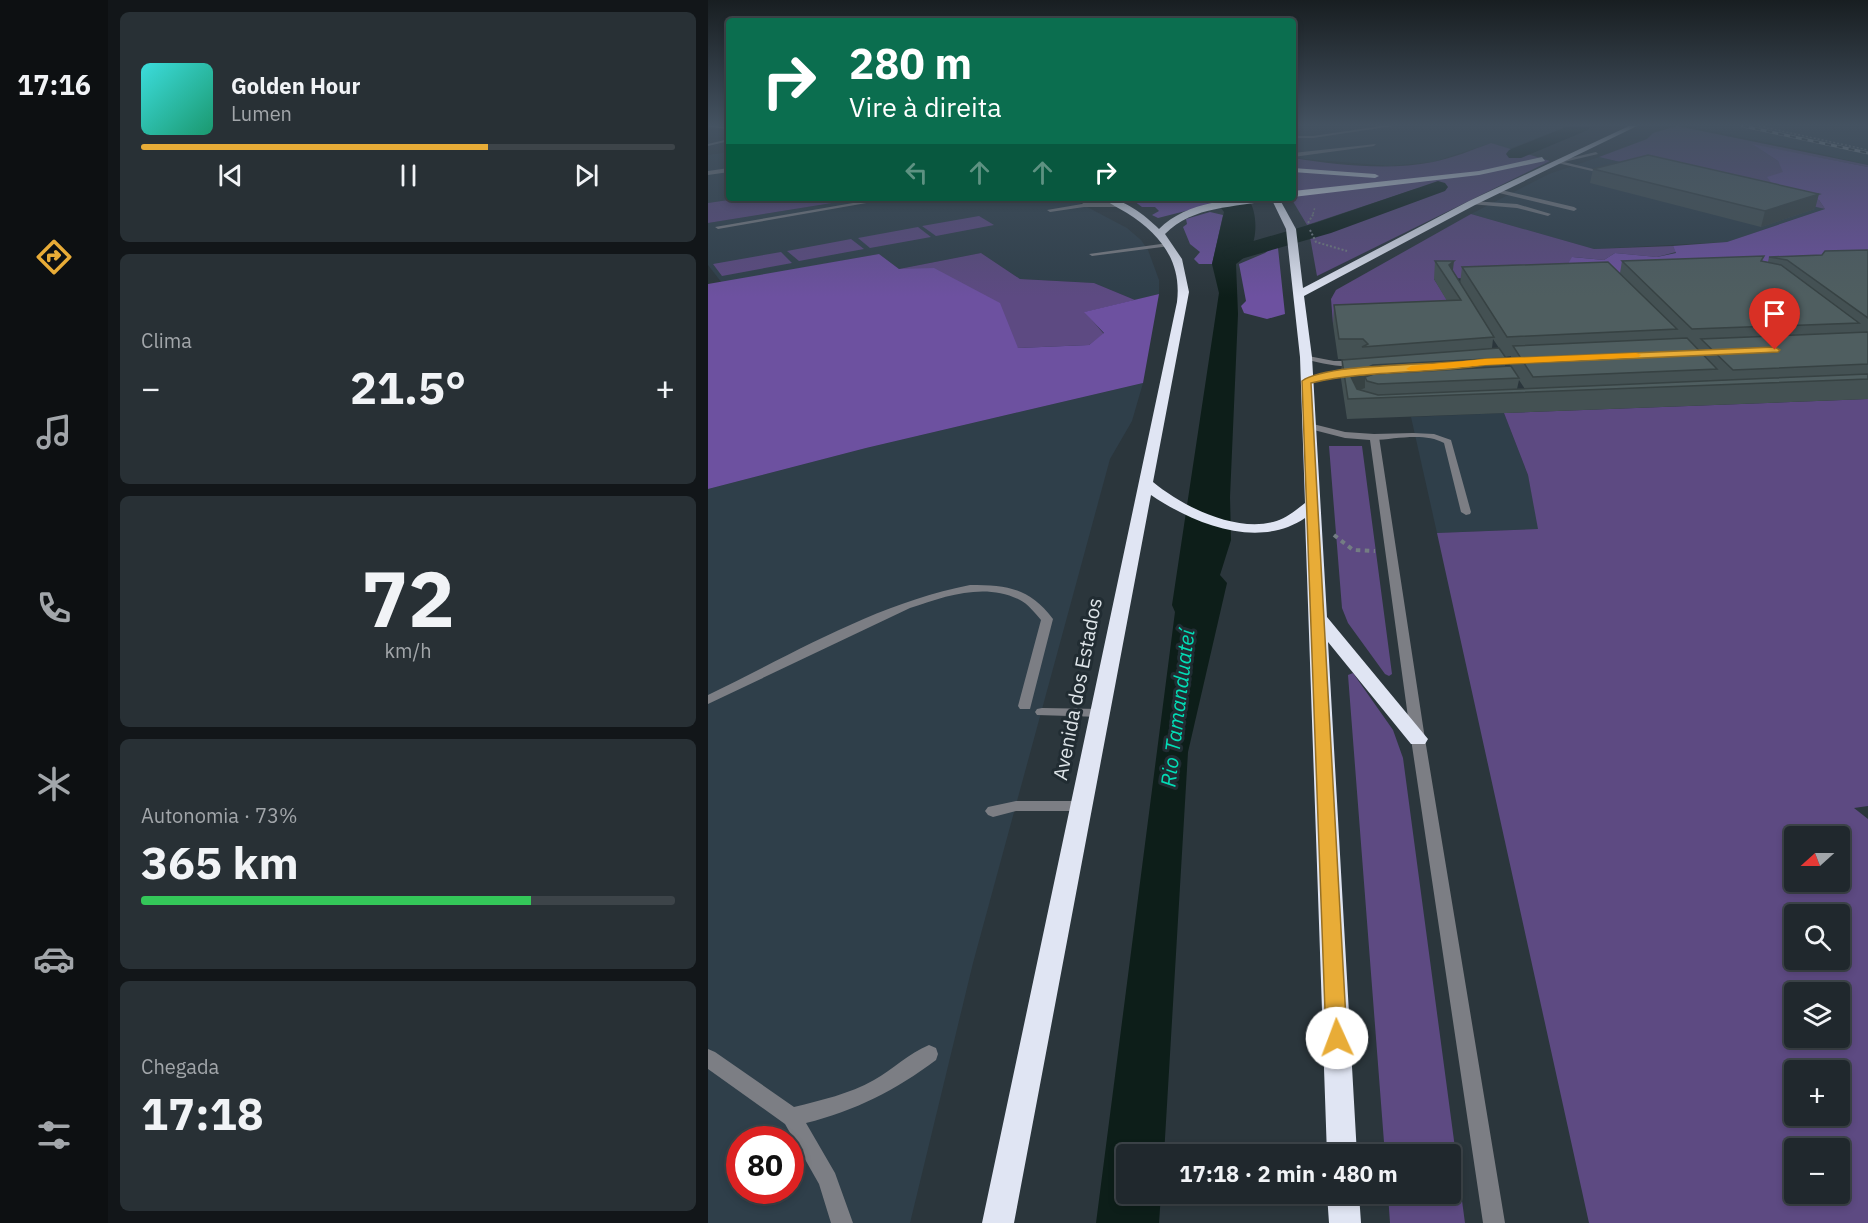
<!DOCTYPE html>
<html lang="pt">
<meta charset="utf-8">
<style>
body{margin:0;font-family:"IBM Plex Sans",sans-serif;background:#283035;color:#f1f3f6;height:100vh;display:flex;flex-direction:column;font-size:22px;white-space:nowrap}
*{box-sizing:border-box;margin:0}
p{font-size:20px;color:#a2a6aa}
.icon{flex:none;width:33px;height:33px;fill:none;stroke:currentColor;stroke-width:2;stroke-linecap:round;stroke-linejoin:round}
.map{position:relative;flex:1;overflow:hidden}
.panel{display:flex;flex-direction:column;gap:12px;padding:12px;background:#121619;width:600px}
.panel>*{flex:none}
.guide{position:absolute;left:18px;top:18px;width:570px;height:183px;border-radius:6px;box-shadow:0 3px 9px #0003,0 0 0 2px #3d4449;background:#0b6e4f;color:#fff;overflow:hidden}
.needle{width:39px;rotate:249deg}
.controls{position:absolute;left:1076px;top:826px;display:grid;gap:12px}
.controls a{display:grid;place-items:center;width:66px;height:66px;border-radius:6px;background:#20282d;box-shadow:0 3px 9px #0003,0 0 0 2px #3d4449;font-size:30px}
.speed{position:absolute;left:18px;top:1126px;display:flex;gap:12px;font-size:30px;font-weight:700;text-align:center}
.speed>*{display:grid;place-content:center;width:78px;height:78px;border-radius:50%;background:#20282d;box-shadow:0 3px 9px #0003,0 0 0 2px #3d4449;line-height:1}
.speed .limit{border:9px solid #d22;background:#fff;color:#111}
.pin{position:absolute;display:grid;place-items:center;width:51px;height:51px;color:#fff;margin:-62px -26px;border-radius:50% 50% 50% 0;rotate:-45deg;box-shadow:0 0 6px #0007}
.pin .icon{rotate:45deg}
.me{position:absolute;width:66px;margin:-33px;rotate:358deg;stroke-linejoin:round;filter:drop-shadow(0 0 4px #0008)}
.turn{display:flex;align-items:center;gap:21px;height:126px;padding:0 24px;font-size:27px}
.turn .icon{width:78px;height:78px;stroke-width:2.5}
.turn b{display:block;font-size:42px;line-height:51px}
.lanes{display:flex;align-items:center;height:57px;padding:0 24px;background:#0003;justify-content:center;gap:30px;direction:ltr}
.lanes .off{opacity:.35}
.big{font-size:45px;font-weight:800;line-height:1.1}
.panel .widget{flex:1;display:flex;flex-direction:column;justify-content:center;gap:9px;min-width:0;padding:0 21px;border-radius:9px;background:#283035}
.panel .dial{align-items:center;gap:0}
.dial b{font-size:78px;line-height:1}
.song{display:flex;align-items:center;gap:18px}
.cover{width:72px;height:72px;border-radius:9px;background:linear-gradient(135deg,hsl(180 70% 55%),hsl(160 70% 35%))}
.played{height:6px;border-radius:3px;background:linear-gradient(90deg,#e8ac37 65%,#3d4449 65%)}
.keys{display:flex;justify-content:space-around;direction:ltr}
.heat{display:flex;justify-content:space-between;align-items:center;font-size:33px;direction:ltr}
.charge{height:9px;border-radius:4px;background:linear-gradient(90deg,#34c759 73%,#3d4449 0)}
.trip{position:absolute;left:408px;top:1144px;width:345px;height:60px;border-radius:6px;background:#20282d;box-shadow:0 3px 9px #0003,0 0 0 2px #3d4449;font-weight:800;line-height:60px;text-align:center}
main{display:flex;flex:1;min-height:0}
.dock{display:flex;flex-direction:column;width:108px;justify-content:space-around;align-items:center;background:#0d1012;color:#a2a6aa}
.dock .icon{width:42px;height:42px}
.dock .active{color:#e8ac37}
.dock b{font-size:27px;color:#f1f3f6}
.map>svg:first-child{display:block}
.built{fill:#2f3f4a;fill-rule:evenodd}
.green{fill:#5d4a82;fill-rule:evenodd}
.forest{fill:#6d51a0}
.water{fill:#0d1e19}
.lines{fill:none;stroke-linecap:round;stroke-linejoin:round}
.river{fill:#0d1e19;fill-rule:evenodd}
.path-far2{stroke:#747d83;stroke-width:1.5;stroke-dasharray:2 2;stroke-linecap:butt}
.path-far1{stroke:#747d83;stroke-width:2;stroke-dasharray:2 2;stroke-linecap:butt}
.path{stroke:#747d83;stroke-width:4;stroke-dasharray:4.5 4.5;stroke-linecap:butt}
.lane{fill:#7c7e84;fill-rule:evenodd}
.street{fill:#7c7e84;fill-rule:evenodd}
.highway{fill:#e0e5f3;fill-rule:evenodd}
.rail-casing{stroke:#99a1a6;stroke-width:3}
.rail{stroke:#212c32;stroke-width:2;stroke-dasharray:6;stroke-linecap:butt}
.wall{fill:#445153;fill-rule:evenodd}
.shaded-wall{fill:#374243}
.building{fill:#4f5e60;stroke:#374243;stroke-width:1.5}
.route{fill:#e8ac37;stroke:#977024;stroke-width:1.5}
.slow{fill:#f59e0b}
.labels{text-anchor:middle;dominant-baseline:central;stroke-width:6;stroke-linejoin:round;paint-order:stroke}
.street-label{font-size:20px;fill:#dee5e9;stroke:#212c32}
.water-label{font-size:21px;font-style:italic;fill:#02deb6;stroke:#212c32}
</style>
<main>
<nav class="dock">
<b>17:16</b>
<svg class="icon active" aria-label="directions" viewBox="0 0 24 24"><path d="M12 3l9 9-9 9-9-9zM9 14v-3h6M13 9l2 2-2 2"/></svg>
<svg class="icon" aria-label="music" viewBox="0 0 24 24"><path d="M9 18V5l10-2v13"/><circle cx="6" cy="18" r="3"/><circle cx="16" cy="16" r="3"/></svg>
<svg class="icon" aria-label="phone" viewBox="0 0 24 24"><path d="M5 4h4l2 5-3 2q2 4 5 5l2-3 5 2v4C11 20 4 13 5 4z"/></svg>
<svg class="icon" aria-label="climate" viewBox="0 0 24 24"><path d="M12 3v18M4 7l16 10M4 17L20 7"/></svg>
<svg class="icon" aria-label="car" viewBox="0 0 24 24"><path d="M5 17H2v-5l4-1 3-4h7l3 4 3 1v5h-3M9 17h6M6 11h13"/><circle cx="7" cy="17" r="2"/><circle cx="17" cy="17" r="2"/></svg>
<svg class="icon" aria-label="filters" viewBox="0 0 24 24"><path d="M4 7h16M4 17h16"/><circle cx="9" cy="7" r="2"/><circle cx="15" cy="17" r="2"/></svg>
</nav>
<section class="panel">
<div class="widget">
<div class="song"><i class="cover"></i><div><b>Golden Hour</b><p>Lumen</p></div></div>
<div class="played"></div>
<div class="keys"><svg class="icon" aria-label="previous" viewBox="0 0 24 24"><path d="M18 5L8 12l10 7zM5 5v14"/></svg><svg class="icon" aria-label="pause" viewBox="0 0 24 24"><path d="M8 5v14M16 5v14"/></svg><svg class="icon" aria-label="next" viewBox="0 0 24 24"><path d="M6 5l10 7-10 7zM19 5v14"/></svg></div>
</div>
<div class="widget"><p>Clima</p>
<div class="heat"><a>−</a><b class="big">21.5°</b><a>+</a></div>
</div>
<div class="widget dial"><b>72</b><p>km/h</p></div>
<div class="widget"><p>Autonomia · 73%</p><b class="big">365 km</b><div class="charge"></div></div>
<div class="widget"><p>Chegada</p><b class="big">17:18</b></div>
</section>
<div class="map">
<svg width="1160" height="1223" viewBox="0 0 1160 1223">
<rect width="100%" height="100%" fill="#2b363c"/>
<path class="built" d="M585 126H861L800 149 783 143 725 162 682 166 585 158Z
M979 126H1160V165L1105 152Z
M21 152V198H34L0 203V155Z
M891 157 1117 209 1019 242 886 249 763 214 841 174Z
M155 198H368L364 199 419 228 433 240 440 250 451 280V294L427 300 386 283 312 279 273 253 191 269 171 254 14 283 0 265V223Z
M435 383 424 421 402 459 265 963 202 1223H0V489L158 448ZM32 1140H82V1191H32Z
M796 413 820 475 831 529 729 533 703 417Z"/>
<path class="green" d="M969 126 1160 165V167L1046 145 1070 161 1076 172 1069 190 1111 200 1117 209 891 157 939 139 945 133Z
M783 143 842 161 609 276 602 237 738 189 723 186 707 189 599 225 583 198 585 158C630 165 680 171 725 162 745 158 764 150 783 143Z
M34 198H155L0 223V203Z
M763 214 886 249 965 246 968 252 949 257 907 253 896 260 865 257 887 274 726 279 751 319 625 324 623 299 628 290Z
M271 216 286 225 228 236 214 226Z
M210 227 223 237 162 248 150 238Z
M143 239 156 249 91 261 79 251Z
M73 252 84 263 14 276 5 264Z
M273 253 312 279 386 283 427 300 377 312 396 334 381 345 310 348 191 269Z
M1160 399V806L1146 808 1160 819V1223H881L729 533 830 529 820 475 796 413ZM1086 837H1131V882H1086ZM1086 915H1131V960H1086ZM1086 993H1131V1038H1086ZM1086 1071H1131V1116H1086ZM1086 1149H1131V1194H1086Z
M621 446H654L684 674 681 676 677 674 640 623 634 608Z
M645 673 685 730 695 758 757 1223H682L680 1194H742V1155H677L640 675Z"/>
<path class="forest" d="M1044 144 1160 167V266L887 274 860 264 864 257 896 260 907 253 949 257 968 253 965 246 1019 242 1117 209 1111 200 1069 190 1059 177 1075 172 1070 161Z
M422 198H500L505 204 450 218 444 215 451 211 447 207H434Z
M502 212 515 215 504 264H491L486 259 492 252 482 244 475 227 479 224 478 219Z
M565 247 570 248 577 314 559 319 536 313 533 306 538 301 531 264 557 253Z
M171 254 191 269 226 268 292 303 310 348 381 345 396 333 376 312 451 294 435 383 158 448 0 489V284Z"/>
<path class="water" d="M506 198H540C549 211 550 236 542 250 539 256 533 260 528 264L530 314 522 497 523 540 512 575 519 583 480 752 456 1155H418V1194H453L451 1223H388L467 612 464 605 511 293 504 264 516 212Z"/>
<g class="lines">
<path class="river" d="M860 126H882L880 130 813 158H801L798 154 801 150Z
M730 181 737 183 740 187 737 191 623 233 526 261 518 259 514 254 518 249 607 223Z"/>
<path class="path-far2" d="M1051 126 1160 150
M605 214 607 207"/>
<path class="path-far1" d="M600 223 606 213
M602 230 608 242 639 251"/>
<path class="path" d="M626 535 645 550 667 551"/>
<path class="lane" d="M673 126H685L605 138H585V136H605Z
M668 144 666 146 585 157V153Z
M888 152 890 154 856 162 897 172V174L845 162Z
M21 168V172L0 175V171Z
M789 189 866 207 869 209 866 211 787 192Z
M174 198H187L10 229 7 227Z
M381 198H389L379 203H412L415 205 412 207H376L342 212 339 210 374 204Z
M764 201 809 204 843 214 840 216 809 208 762 204Z
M460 243 462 244V246L384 256 381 254Z
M595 355 626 361H650L654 363C641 371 610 362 595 359Z
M650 369H653V373L628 375 598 384 594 381 628 370Z
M705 433 726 434 743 440 763 512 762 514 758 515 753 512 736 443C717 432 687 439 666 440L661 437 666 434Z
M262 585C300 585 321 588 345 619L322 709H312L310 706 333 620C327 613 320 604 312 600 277 582 237 596 202 608L0 704V695C85 654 169 603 262 585Z
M334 708 393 709 398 710 400 713 398 716 393 717 329 715 327 712 329 709Z
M308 801H376L381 802 383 806 381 810 376 811H308L285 817 280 815 277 811 280 807Z
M221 1045 228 1048 230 1054 228 1060C188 1090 147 1111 98 1123L127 1173 145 1223H123L111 1184 77 1124 0 1069V1049L7 1052 86 1107C114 1100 141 1094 166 1080 184 1070 201 1053 221 1045Z"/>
<path class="street" d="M0 126 21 127V129L2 127Z
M21 139V141L0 146V144Z
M601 423 637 432 666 434 671 437 717 739 797 1223H775L703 739 662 440 637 438 598 428 596 426Z"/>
<path class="highway" d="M921 126H929L767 205 596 296 604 357 619 617 720 739 717 744H703L620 642 649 1155H619L597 518C550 550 486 524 443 495L306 1223H274L469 302C474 261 452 234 419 213 411 208 402 204 395 198 415 198 437 215 451 229 481 199 532 198 571 198L588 229 595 288 761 201ZM564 200 578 229 592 357 597 503C587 511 577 519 565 522 526 532 474 506 445 482L481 292 474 259 457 234C486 205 526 208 564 200Z
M834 157 837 161 771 175 585 197V191L771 171Z
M585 168 667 174 671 176 667 178 585 172Z
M619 1194H651L653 1223H621Z"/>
<defs>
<path id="rail" d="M1035 126 1160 153"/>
</defs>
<use href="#rail" class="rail-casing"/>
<use href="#rail" class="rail"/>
</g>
<path class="wall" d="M885 169 1107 209 1053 227 882 183Z
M1160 250V399L639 419 633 379 634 360 647 359H630L625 324 626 305 739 301 726 279 727 261 745 272 752 284 754 267 912 273 914 261H1054L1060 262 1061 257 1114 255ZM785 339 791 348H784ZM803 356 802 366H797L798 358 797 357ZM811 380 817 389H809Z"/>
<path class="shaded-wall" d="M1111 194 1107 209 1053 227 1057 211Z
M746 261 744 278 741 265Z
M665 365 664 382 657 377V388L643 393V377L644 374Z"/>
<path class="building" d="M940 155 1111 194 1057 211 885 169Z
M1160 250V318L1079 260 1061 257 1114 255 1117 251Z
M1056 256 1053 261 1073 265 1151 323 984 329 914 261Z
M727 261H746L741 265 786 337 654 347 660 344 655 339H631L626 305 753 300Z
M900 262 969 329 799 337 754 267Z
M1160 332V364L1025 370 993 339Z
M979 338 1009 369 825 377 805 346Z
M791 348 798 358 665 365 644 374 643 377 649 389 670 395 1160 374V379L640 399 634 360Z
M803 366 811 378 670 384 659 381 657 377 666 374Z"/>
<linearGradient id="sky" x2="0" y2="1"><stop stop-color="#181e21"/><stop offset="0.42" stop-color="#445261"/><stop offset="1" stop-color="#445261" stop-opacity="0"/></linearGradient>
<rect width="1160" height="297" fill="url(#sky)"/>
<path class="route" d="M1067 347 1072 350 1070 352 777 365C719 374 660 370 603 383L639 1038 636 1045 629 1048 621 1045 618 1038 594 381C620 362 737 366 777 359Z"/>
<path class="slow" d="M928 353 933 355 931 357 777 365 703 371 698 369 703 366 777 359Z"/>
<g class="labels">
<g class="street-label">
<text transform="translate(369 689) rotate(-79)">Avenida dos Estados</text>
</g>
<g class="water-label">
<text transform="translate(469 708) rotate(-83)">Rio Tamanduateí</text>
</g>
</g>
</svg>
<div class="controls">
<a><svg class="needle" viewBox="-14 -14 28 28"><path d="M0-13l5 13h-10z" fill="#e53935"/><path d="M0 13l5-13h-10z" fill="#a2a6aa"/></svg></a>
<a><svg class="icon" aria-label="search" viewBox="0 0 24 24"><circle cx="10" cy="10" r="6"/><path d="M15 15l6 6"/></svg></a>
<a><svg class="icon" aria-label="layers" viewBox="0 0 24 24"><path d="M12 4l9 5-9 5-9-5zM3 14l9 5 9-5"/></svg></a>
<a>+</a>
<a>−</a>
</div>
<div class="speed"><div class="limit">80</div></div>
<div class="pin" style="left:1067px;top:350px;background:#d93025"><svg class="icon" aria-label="arrive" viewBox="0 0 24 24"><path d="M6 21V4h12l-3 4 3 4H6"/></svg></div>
<svg class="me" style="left:629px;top:1038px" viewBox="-20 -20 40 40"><circle r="19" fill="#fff"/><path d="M0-13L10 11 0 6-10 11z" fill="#e8ac37"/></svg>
<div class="trip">17:18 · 2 min · 480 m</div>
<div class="guide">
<div class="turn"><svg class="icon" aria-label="right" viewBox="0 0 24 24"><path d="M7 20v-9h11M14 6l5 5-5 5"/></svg><div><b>280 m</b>Vire à direita</div></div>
<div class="lanes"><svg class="icon off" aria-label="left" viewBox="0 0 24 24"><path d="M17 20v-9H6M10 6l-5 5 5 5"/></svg><svg class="icon off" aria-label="ahead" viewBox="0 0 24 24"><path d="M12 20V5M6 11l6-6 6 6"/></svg><svg class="icon off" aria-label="ahead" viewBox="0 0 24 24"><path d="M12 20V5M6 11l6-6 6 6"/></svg><svg class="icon" aria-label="right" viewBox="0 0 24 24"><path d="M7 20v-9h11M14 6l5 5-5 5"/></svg></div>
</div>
</div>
</main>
